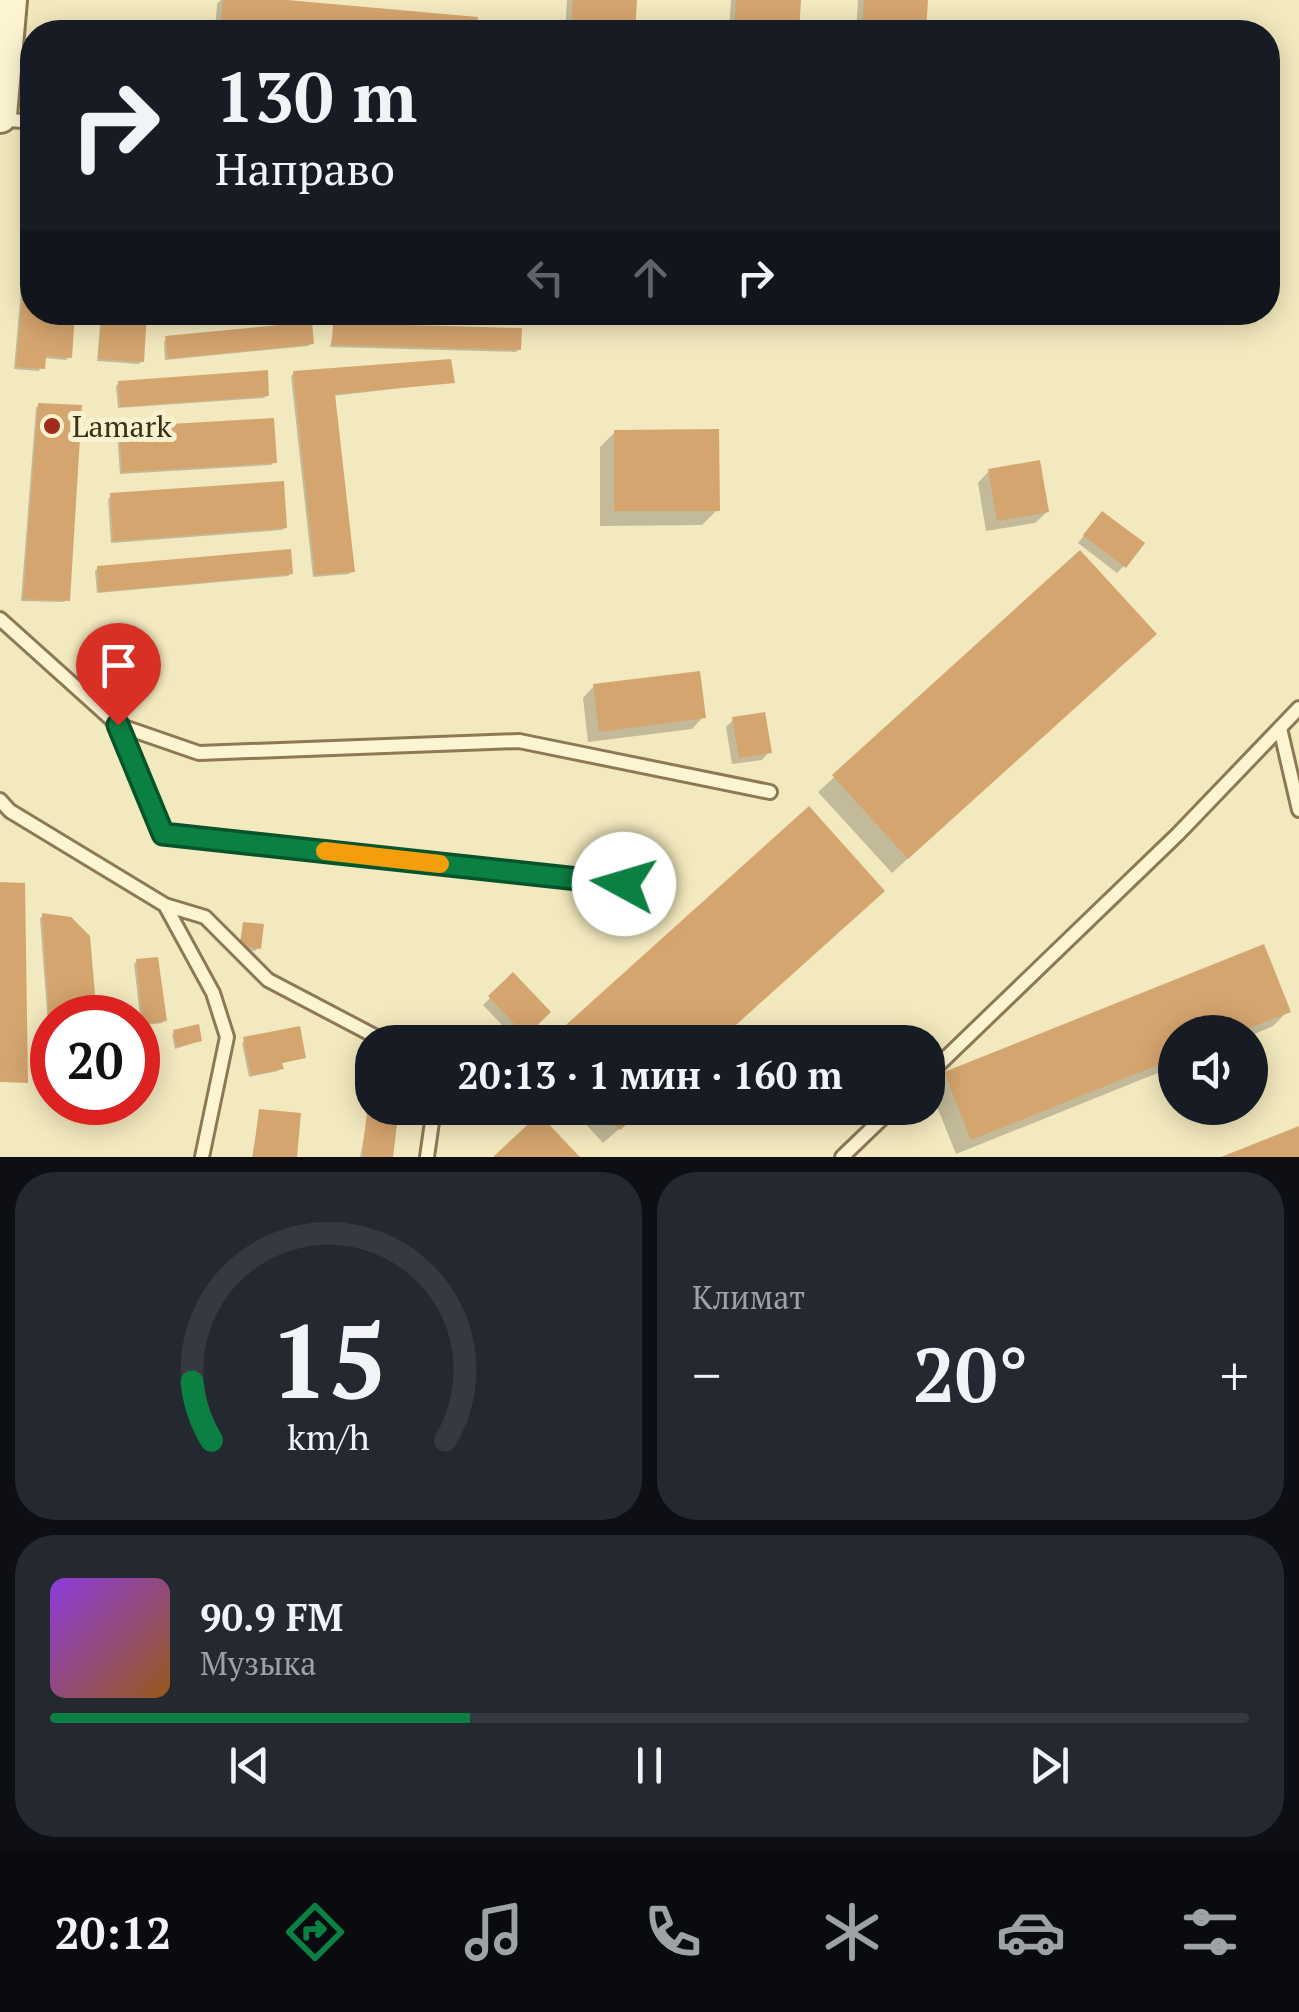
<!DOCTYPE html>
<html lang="ru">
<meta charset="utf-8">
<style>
body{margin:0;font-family:"PT Serif",serif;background:#242831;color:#f1f3f6;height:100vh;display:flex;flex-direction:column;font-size:38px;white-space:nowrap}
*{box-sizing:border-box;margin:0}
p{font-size:32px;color:#9ea1a6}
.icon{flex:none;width:55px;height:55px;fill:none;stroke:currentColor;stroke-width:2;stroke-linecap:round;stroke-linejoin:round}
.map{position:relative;height:1157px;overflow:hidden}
.sheet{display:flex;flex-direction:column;gap:15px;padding:15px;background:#0d0f14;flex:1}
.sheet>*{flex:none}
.banner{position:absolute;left:20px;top:20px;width:1260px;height:305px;border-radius:40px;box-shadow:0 5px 25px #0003;background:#171b24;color:#f1f3f6;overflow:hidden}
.buttons{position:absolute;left:1158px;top:1015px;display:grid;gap:20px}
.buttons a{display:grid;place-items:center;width:110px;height:110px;border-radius:50%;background:#171b24;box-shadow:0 5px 25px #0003;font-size:50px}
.speed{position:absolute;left:30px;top:995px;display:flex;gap:20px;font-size:50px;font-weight:700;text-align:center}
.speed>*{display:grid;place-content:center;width:130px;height:130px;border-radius:50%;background:#171b24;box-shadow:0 5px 25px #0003;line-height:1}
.speed .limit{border:15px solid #d22;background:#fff;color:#111}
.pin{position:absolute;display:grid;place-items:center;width:85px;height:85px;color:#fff;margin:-102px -42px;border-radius:50% 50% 50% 0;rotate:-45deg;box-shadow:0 0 10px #0007}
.pin .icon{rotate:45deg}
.me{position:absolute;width:110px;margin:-55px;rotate:276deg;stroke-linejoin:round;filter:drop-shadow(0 0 8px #0008)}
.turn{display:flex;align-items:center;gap:35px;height:210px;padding:0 30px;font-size:45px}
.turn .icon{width:130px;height:130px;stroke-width:2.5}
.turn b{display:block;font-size:70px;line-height:85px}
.lanes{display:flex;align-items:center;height:95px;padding:0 30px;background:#0003;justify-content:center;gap:50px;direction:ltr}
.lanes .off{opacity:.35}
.big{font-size:75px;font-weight:700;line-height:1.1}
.sheet .tile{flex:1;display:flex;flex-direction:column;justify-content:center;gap:15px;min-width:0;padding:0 35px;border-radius:40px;background:#242831}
.sheet .dial{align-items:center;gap:0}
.dial svg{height:260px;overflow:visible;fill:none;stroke:#363941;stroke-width:7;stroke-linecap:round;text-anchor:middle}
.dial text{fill:#f1f3f6;stroke:none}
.song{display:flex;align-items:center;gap:30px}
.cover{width:120px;height:120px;border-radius:15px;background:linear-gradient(135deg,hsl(270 70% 55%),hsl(30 70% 35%))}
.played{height:10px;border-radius:5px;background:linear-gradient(90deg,#0b8043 35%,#363941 35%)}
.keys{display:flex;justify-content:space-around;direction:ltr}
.heat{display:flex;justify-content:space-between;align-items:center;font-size:55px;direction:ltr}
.sheet .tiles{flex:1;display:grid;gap:15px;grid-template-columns:1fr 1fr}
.tile:last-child{grid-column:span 2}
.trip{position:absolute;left:355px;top:1025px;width:590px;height:100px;border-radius:40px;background:#171b24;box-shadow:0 5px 25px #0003;font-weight:700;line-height:100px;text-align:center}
.tab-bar{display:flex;height:160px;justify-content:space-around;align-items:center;background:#090b0e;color:#9ea1a6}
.tab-bar .icon{width:70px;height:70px}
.tab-bar .current{color:#0b8043}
.tab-bar b{font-size:45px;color:#f1f3f6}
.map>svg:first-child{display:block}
.shadow{fill:#0003}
.building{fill:#d5a56f}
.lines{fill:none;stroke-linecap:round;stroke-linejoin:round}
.service-casing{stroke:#8d7954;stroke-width:18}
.tertiary-casing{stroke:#8d7954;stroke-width:38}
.service{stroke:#fdf5d2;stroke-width:12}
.tertiary{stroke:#fdf5d2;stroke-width:32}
.route-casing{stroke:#07532c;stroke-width:25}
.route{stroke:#0b8043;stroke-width:18}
.slow{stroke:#f59e0b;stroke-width:18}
.poi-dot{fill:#a32b1d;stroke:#f9f2ce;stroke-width:4}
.labels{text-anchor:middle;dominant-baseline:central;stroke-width:10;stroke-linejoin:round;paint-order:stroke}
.poi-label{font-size:30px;fill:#3b2e1b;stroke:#f9f2ce;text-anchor:start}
</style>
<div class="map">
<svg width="1299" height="1157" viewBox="0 0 1299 1157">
<rect width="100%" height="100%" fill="#f3e9be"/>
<path class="shadow" d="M221 0H258L475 19 474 32H215L217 4Z
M567 0H635L633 32H565Z
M731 0H798L796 32H729Z
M858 0H926L924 32H856Z
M32 164V312L69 357 66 360 43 358 39 371 14 369Z
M101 312H145L142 361 139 364 97 361Z
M334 326 519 349 516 352 330 347Z
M166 339 311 343 308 346 165 360 164 342Z
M294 373 452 382 333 396 352 571 349 574 313 577 291 376Z
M119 383 267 395 264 398 118 408 116 386Z
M39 405 67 599 64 602 21 601 36 408Z
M120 430 274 462 271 465 120 474 117 432Z
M615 432 717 510 702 525 600 526V447Z
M989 471 1047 512 1035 523 986 531 978 483Z
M111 496 285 528 282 530 111 543 108 499Z
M1095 521 1124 566 1117 573 1078 543Z
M1080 554 1138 649 892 873 818 792Z
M98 568 291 573 288 576 97 593 95 571Z
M594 686 703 717 692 729 588 742 583 698Z
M734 719 769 752 762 760 732 764 726 727Z
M808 810 867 906 715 1042H551Z
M43 916 52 1018V1038L49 1039 40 918Z
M244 924 258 948 255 951 238 949Z
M137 961 165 1020 162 1023 141 1026 134 964Z
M513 976 548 1012 517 1041 483 1005Z
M1288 1011 1273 1026 1250 1036V1032H1175V1066L956 1154 930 1089 946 1074Z
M174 1032 200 1041 175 1049 172 1035Z
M245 1040 304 1057 280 1064 278 1071 249 1077 242 1043Z
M571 1108H643L603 1143Z
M260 1112 294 1157H252Z
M368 1115 390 1157H360Z"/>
<path class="building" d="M223 0H287L478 17 476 32H220Z
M573 0H637L635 32H571Z
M736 0H801L799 32H734Z
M864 0H928L926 32H862Z
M30 203H32V312H75L72 358 46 356 45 369 16 367Z
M102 312H147L144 362 98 359Z
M312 322 314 344 168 359 165 336Z
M333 323 522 328 521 350 332 345Z
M451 359 455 383 335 394 355 572 315 575 293 371Z
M268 370 269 396 120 407 118 381Z
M38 403 82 405 70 601 23 599Z
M274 418 277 463 122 472 119 427Z
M719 429 720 511H614V430Z
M1040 460 1049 512 997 521 988 469Z
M284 481 287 528 113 541 110 493Z
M1102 511 1145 543 1126 568 1083 535Z
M291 549 293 574 99 592 97 566Z
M1080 550 1157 634 908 859 832 775Z
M700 671 706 718 599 732 593 684Z
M765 712 772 753 739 758 732 717Z
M809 806 885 891 717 1042H547Z
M0 882 25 883 28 1083 0 1082Z
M42 913 71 917 90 936 97 1018H49Z
M243 922 264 924 261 949 240 946Z
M1264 944 1291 1012 1239 1032H1175V1058L971 1140 944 1072Z
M158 957 167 1021 143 1024 136 959Z
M513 972 551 1012 526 1036 488 996Z
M199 1024 202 1041 177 1047 173 1030Z
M300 1026 306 1058 282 1063 284 1069 251 1075 243 1037Z
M599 1108H645L620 1130Z
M259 1109 301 1113 297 1157H253Z
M367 1112 398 1116 393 1157H362Z
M539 1114 580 1157H493Z
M1299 1126V1157H1221Z"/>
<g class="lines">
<defs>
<path id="service" d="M0 119 32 122
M0 619 118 725 199 753 519 741 770 792
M118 725 163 834 623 884
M1280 728 1299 810
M0 800 10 811 165 905 213 993 227 1037 202 1157
M165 905 205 917 268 980 386 1042
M928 1075 1178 834 1299 708
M427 1157 434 1108
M842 1157 893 1108"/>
<path id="tertiary" d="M0 116 10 0"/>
</defs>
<use href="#service" class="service-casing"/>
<use href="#tertiary" class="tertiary-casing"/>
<use href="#service" class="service"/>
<use href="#tertiary" class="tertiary"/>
</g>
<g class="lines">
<defs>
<path id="route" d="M118 725 163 834 624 884"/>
</defs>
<use href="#route" class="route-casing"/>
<use href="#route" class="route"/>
<path class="slow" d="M325 851 440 864"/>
</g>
<circle class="poi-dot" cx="52" cy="426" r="10"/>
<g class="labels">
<g class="poi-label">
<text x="72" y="426">Lamark</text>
</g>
</g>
</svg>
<div class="buttons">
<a><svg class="icon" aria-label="sound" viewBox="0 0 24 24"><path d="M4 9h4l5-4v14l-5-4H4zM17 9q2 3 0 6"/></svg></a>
</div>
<div class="speed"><div class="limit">20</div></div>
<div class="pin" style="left:118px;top:725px;background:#d93025"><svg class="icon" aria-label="arrive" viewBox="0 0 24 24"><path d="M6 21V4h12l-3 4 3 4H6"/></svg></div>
<svg class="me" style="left:624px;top:884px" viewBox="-20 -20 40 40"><circle r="19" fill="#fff"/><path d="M0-13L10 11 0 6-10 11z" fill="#0b8043"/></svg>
<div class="trip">20:13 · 1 мин · 160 m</div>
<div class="banner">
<div class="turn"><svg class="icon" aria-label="right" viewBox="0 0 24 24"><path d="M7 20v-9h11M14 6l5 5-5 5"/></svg><div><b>130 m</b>Направо</div></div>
<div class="lanes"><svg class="icon off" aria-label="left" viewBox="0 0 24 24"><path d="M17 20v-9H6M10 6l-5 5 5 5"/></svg><svg class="icon off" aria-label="ahead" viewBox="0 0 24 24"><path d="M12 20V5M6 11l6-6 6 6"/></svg><svg class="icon" aria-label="right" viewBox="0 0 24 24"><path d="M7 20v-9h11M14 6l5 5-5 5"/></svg></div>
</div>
</div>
<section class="sheet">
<div class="tiles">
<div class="tile dial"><svg viewBox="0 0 100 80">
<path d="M14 69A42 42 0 1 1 86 69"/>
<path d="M14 69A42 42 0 0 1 8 51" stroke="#0b8043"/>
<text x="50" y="56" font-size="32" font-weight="700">15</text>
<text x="50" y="72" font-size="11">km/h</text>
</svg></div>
<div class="tile"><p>Климат</p>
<div class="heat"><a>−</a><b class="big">20°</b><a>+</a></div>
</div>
<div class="tile">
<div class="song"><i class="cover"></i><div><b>90.9 FM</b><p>Музыка</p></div></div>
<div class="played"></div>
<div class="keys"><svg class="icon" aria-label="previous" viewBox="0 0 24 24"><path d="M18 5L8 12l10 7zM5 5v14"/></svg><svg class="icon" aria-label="pause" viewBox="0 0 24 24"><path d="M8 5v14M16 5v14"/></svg><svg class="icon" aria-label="next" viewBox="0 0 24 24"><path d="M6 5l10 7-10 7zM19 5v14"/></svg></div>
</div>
</div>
</section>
<nav class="tab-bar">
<b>20:12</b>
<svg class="icon current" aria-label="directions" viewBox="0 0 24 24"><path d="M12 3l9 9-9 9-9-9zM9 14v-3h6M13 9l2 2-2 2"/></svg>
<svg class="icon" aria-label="music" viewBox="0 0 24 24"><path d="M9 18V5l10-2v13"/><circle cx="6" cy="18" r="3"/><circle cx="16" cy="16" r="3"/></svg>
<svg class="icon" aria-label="phone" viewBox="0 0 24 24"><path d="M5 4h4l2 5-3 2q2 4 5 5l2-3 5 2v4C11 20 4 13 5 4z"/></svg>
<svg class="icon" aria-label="climate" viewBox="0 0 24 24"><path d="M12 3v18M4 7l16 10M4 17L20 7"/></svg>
<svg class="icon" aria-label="car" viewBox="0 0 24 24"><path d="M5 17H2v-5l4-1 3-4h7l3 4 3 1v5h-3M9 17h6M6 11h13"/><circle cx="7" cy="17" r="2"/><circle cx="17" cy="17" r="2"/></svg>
<svg class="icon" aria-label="filters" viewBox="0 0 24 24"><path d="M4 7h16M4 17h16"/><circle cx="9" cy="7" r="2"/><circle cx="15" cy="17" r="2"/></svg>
</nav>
